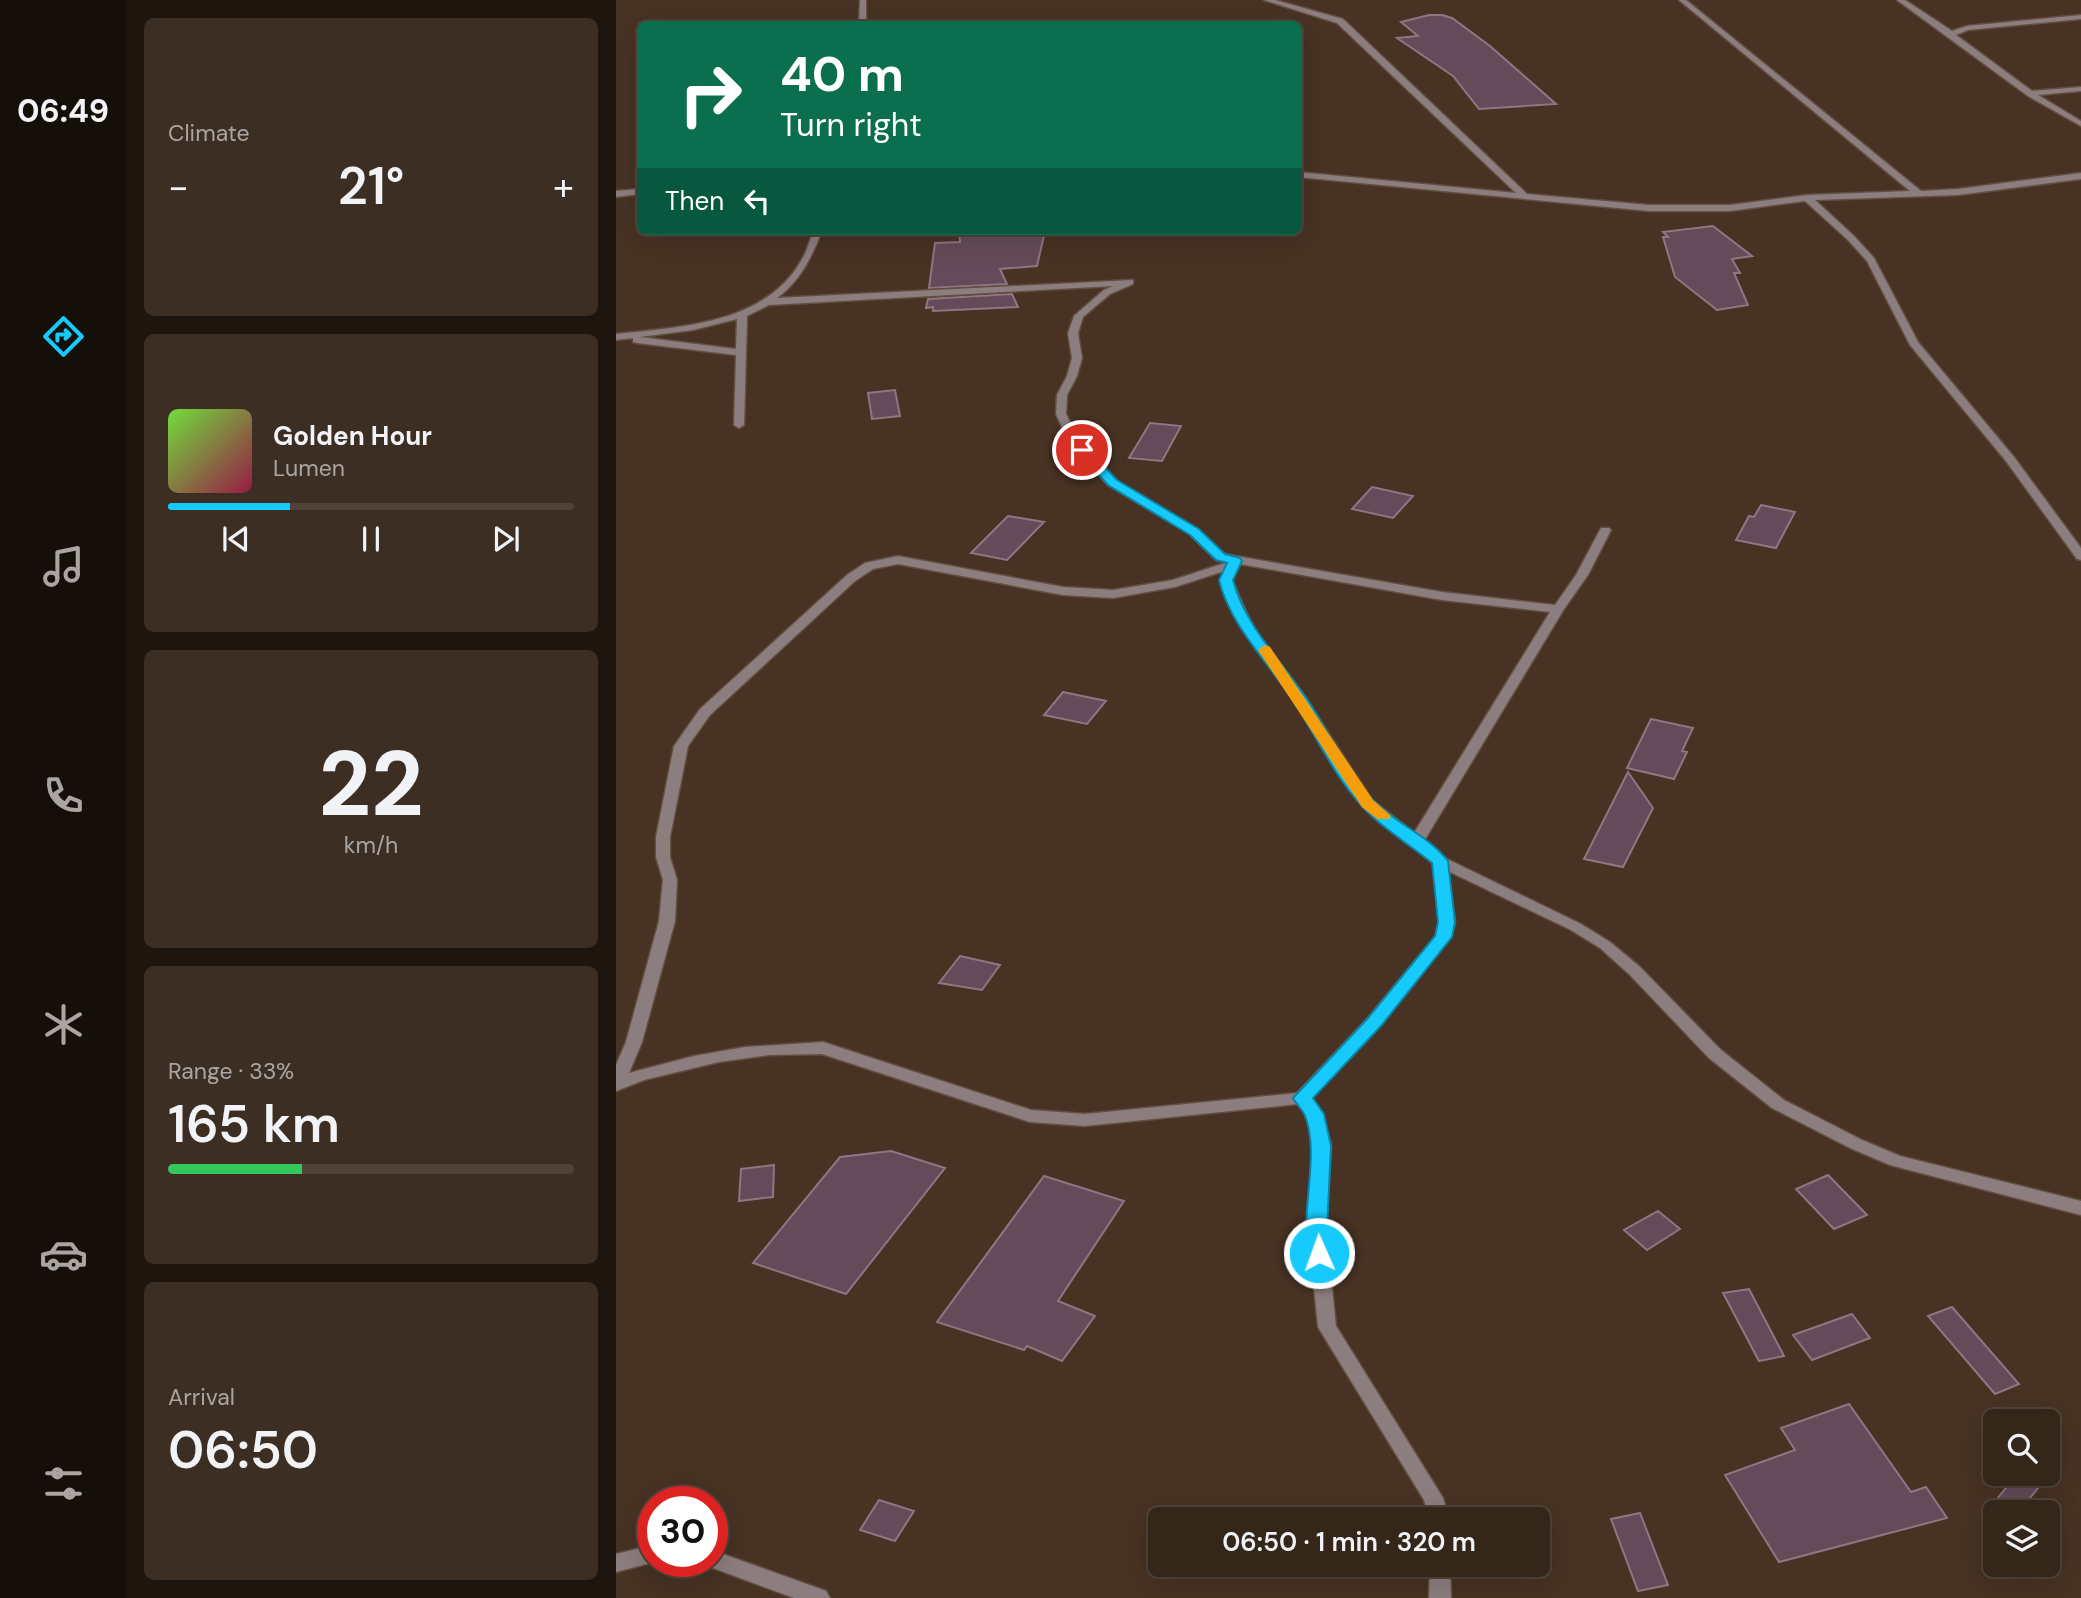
<!DOCTYPE html>
<meta charset="utf-8">
<style>
body{margin:0;font-family:"DM Sans",sans-serif;background:#3d2e23;color:#f1f3f6;height:100vh;display:flex;flex-direction:column;font-size:26px;white-space:nowrap}
*{box-sizing:border-box;margin:0}
p{font-size:23px;color:#aaa5a2}
.icon{flex:none;width:38px;height:38px;fill:none;stroke:currentColor;stroke-width:2;stroke-linecap:round;stroke-linejoin:round}
.map{position:relative;flex:1;overflow:hidden}
.drawer{display:flex;flex-direction:column;gap:18px;padding:18px;background:#1d150e;width:490px}
.drawer>*{flex:none}
.guide{position:absolute;left:21px;top:21px;width:665px;height:214px;border-radius:10px;box-shadow:0 7px 28px #0002,0 0 0 2px #4f4339;background:#0b6e4f;color:#fff;overflow:hidden}
.buttons{position:absolute;left:1367px;top:1409px;display:grid;gap:14px}
.buttons a{display:grid;place-items:center;width:77px;height:77px;border-radius:10px;background:#35261a;box-shadow:0 7px 28px #0002,0 0 0 2px #4f4339;font-size:35px}
.speed{position:absolute;left:21px;top:1486px;display:flex;gap:14px;font-size:35px;font-weight:700;text-align:center}
.speed>*{display:grid;place-content:center;width:91px;height:91px;border-radius:50%;background:#35261a;box-shadow:0 7px 28px #0002,0 0 0 2px #4f4339;line-height:1}
.speed .limit{border:10px solid #d22;background:#fff;color:#111}
.pin{position:absolute;display:grid;place-items:center;width:60px;height:60px;color:#fff;margin:-30px;border:4px solid #fff;border-radius:50%;box-shadow:0 2px 7px #0007}
.me{position:absolute;width:77px;margin:-38px;rotate:358deg;stroke-linejoin:round;filter:drop-shadow(0 0 5px #0008)}
.turn{display:flex;align-items:center;gap:24px;height:147px;padding:0 28px;font-size:32px}
.turn .icon{width:91px;height:91px;stroke-width:2.5}
.turn b{display:block;font-size:49px;line-height:60px}
.then{display:flex;align-items:center;height:66px;padding:0 28px;background:#0003;gap:14px;font-size:26px}
.big{font-size:52px;font-weight:600;line-height:1.1}
.drawer .tile{flex:1;display:flex;flex-direction:column;justify-content:center;gap:10px;min-width:0;padding:0 24px;border-radius:10px;background:#3d2e23}
.drawer .dial{align-items:center;gap:0}
.dial b{font-size:91px;line-height:1}
.song{display:flex;align-items:center;gap:21px}
.cover{width:84px;height:84px;border-radius:10px;background:linear-gradient(135deg,hsl(100 70% 55%),hsl(340 70% 35%))}
.played{height:7px;border-radius:4px;background:linear-gradient(90deg,#16cafb 30%,#4f4339 30%)}
.keys{display:flex;justify-content:space-around;direction:ltr}
.heat{display:flex;justify-content:space-between;align-items:center;font-size:38px;direction:ltr}
.charge{height:10px;border-radius:5px;background:linear-gradient(90deg,#34c759 33%,#4f4339 0)}
.trip{position:absolute;left:532px;top:1507px;width:402px;height:70px;border-radius:10px;background:#35261a;box-shadow:0 7px 28px #0002,0 0 0 2px #4f4339;font-weight:600;line-height:70px;text-align:center}
main{display:flex;flex:1;min-height:0}
.tabs{display:flex;flex-direction:column;width:126px;justify-content:space-around;align-items:center;background:#150f0a;color:#aaa5a2}
.tabs .icon{width:49px;height:49px}
.tabs .on{color:#16cafb}
.tabs b{font-size:32px;color:#f1f3f6}
.map>svg:first-child{display:block}
.building{fill:#644b59;stroke:#907583;stroke-width:2}
.lines{fill:none;stroke-linecap:round;stroke-linejoin:round}
.street-casing{stroke:#634f41;stroke-width:3}
.street{fill:#8c7d7e;fill-rule:evenodd}
.route{fill:#16cafb;stroke:#0e83a3;stroke-width:2}
.slow{fill:#f59e0b}
</style>
<main>
<nav class="tabs">
<b>06:49</b>
<svg class="icon on" aria-label="directions" viewBox="0 0 24 24"><path d="M12 3l9 9-9 9-9-9zM9 14v-3h6M13 9l2 2-2 2"/></svg>
<svg class="icon" aria-label="music" viewBox="0 0 24 24"><path d="M9 18V5l10-2v13"/><circle cx="6" cy="18" r="3"/><circle cx="16" cy="16" r="3"/></svg>
<svg class="icon" aria-label="phone" viewBox="0 0 24 24"><path d="M5 4h4l2 5-3 2q2 4 5 5l2-3 5 2v4C11 20 4 13 5 4z"/></svg>
<svg class="icon" aria-label="climate" viewBox="0 0 24 24"><path d="M12 3v18M4 7l16 10M4 17L20 7"/></svg>
<svg class="icon" aria-label="car" viewBox="0 0 24 24"><path d="M5 17H2v-5l4-1 3-4h7l3 4 3 1v5h-3M9 17h6M6 11h13"/><circle cx="7" cy="17" r="2"/><circle cx="17" cy="17" r="2"/></svg>
<svg class="icon" aria-label="filters" viewBox="0 0 24 24"><path d="M4 7h16M4 17h16"/><circle cx="9" cy="7" r="2"/><circle cx="15" cy="17" r="2"/></svg>
</nav>
<section class="drawer">
<div class="tile"><p>Climate</p>
<div class="heat"><a>−</a><b class="big">21°</b><a>+</a></div>
</div>
<div class="tile">
<div class="song"><i class="cover"></i><div><b>Golden Hour</b><p>Lumen</p></div></div>
<div class="played"></div>
<div class="keys"><svg class="icon" aria-label="previous" viewBox="0 0 24 24"><path d="M18 5L8 12l10 7zM5 5v14"/></svg><svg class="icon" aria-label="pause" viewBox="0 0 24 24"><path d="M8 5v14M16 5v14"/></svg><svg class="icon" aria-label="next" viewBox="0 0 24 24"><path d="M6 5l10 7-10 7zM19 5v14"/></svg></div>
</div>
<div class="tile dial"><b>22</b><p>km/h</p></div>
<div class="tile"><p>Range · 33%</p><b class="big">165 km</b><div class="charge"></div></div>
<div class="tile"><p>Arrival</p><b class="big">06:50</b></div>
</section>
<div class="map">
<svg width="1465" height="1598" viewBox="0 0 1465 1598">
<rect width="100%" height="100%" fill="#473223"/>
<path class="building" d="M813 15H826L836 18 874 46 940 104 863 109 837 76 781 38 802 36 785 22Z
M1097 226 1136 256 1116 259 1124 273H1118L1132 305 1101 310 1059 277 1047 237H1052L1047 232Z
M343 231H429L421 266 384 269 391 284 313 288 319 243 344 242Z
M396 294 402 307 317 311V307L310 308 312 299Z
M279 390 284 416 256 419 252 393Z
M534 423 565 426 546 461 513 458Z
M756 487 797 496 777 518 736 509Z
M1145 505 1179 512 1160 548 1120 540 1133 516 1138 517Z
M392 516 428 522 391 560 355 553Z
M447 692 490 701 471 724 428 715Z
M1035 719 1077 728 1066 751 1071 752 1058 779 1011 768Z
M1012 772 1037 808 1007 867 968 859Z
M344 956 384 965 366 990 323 983Z
M275 1151 329 1168 230 1294 137 1263 224 1157Z
M158 1165 157 1197 123 1201 125 1169Z
M1212 1175 1251 1215 1218 1229 1180 1189Z
M428 1176 508 1201 442 1301 479 1316 446 1361 411 1346 408 1350 321 1322Z
M1042 1211 1064 1229 1031 1250 1008 1230Z
M1133 1289 1168 1356 1143 1361 1107 1293Z
M1336 1307 1403 1384 1379 1394 1312 1316Z
M1236 1314 1254 1338 1196 1360 1177 1335Z
M1233 1404 1295 1492 1310 1487 1331 1518 1163 1562 1109 1475 1179 1450 1165 1428Z
M1401 1474H1433L1403 1512 1381 1499Z
M263 1500 298 1511 279 1541 244 1530Z
M1024 1513 1052 1585 1022 1591 995 1519Z"/>
<g class="lines">
<defs>
<path id="street" d="M244 0H250V24H243Z
M648 0H659L727 19 911 194 1033 205H1114L1191 195 1294 191 1063 0H1070L1305 191 1342 189 1465 173V179L1342 195 1199 200 1238 236 1258 258 1302 342 1398 457 1465 548V560L1461 559 1390 461 1294 345 1251 261 1232 240 1189 201 1114 211H1033L682 177V172L900 193 721 23Z
M1281 0H1289L1336 31 1351 26 1465 15V19L1352 30 1340 35 1416 91 1465 87V91L1422 95 1465 121V126L1412 96Z
M24 189V194L0 197V191Z
M198 231H206C195 258 185 280 161 298L517 280V284L494 294 467 317 462 333 466 358 461 376 451 395 450 414 461 437 500 481 582 530 608 554 826 592 939 605 960 575 985 528H993L995 530 972 575 948 609 808 841 829 858 965 924 994 942 1024 967 1105 1050 1168 1100 1246 1140 1284 1156 1465 1201V1215L1274 1165 1234 1148 1156 1108 1093 1058 1014 975 984 948 955 930 832 871 839 922 835 937 764 1026 695 1098 706 1114 715 1145 710 1230 720 1326 827 1498 833 1519H813L808 1500 702 1327 692 1230 697 1145 690 1115 682 1104 469 1126 414 1122 206 1054 154 1055 103 1062 28 1080 0 1091V1065L10 1042 43 921 47 880 40 857V837L58 746 84 709 231 575 249 563 282 556 447 587 497 590 557 580 612 562 600 560 574 534 492 485 452 440 440 414 441 395 451 376 456 358 452 333 458 316 488 290 497 286 153 305 131 316 128 425 123 428 118 425 120 355 21 343 17 342V338L0 340V334C64 327 149 324 185 261 191 252 193 241 198 231ZM121 319 120 349 24 337 77 330ZM282 564 447 595 497 598 559 587 608 571 604 580 625 627 678 701 746 806 817 863 823 922 820 936 752 1018 681 1093 469 1114 415 1110 207 1042 129 1047 78 1056 13 1073 26 1042 59 921 61 880 54 857V837L72 746 94 715 239 581 257 569ZM624 564 826 600 934 612 798 833 756 800 691 700 637 627 616 580Z
M37 1545V1561H42L0 1572V1554Z
M96 1550 210 1591 214 1598H178L89 1565 87 1561H96Z
M814 1564H834L835 1598H813Z"/>
</defs>
<use href="#street" class="street-casing"/>
<use href="#street" class="street"/>
</g>
<path class="route" d="M466 447 471 448 501 480 583 529 609 554 624 558 626 561 617 580C629 626 667 663 693 702 713 733 732 774 757 800 779 823 813 836 832 861L839 922 836 937 765 1026 697 1098 708 1114 715 1146 711 1230 713 1253 710 1259 703 1261 696 1259C679 1227 706 1157 689 1116 687 1110 680 1104 677 1098L752 1018 819 936 822 922 816 863C794 845 763 826 745 805 718 775 700 736 678 702 653 663 614 626 603 580L611 563 600 560 574 535 492 485 460 450Z"/>
<path class="slow" d="M649 645 654 647 757 800 775 816 773 819H761L746 807 642 650Z"/>
</svg>
<div class="buttons">
<a><svg class="icon" aria-label="search" viewBox="0 0 24 24"><circle cx="10" cy="10" r="6"/><path d="M15 15l6 6"/></svg></a>
<a><svg class="icon" aria-label="layers" viewBox="0 0 24 24"><path d="M12 4l9 5-9 5-9-5zM3 14l9 5 9-5"/></svg></a>
</div>
<div class="speed"><div class="limit">30</div></div>
<div class="pin" style="left:466px;top:450px;background:#d93025"><svg class="icon" aria-label="arrive" viewBox="0 0 24 24"><path d="M6 21V4h12l-3 4 3 4H6"/></svg></div>
<svg class="me" style="left:703px;top:1253px" viewBox="-20 -20 40 40"><circle r="17" fill="#16cafb" stroke="#fff" stroke-width="3"/><path d="M0-11L8 9 0 5-8 9z" fill="#fff"/></svg>
<div class="trip">06:50 · 1 min · 320 m</div>
<div class="guide">
<div class="turn"><svg class="icon" aria-label="right" viewBox="0 0 24 24"><path d="M7 20v-9h11M14 6l5 5-5 5"/></svg><div><b>40 m</b>Turn right</div></div>
<div class="then">Then<svg class="icon" aria-label="left" viewBox="0 0 24 24"><path d="M17 20v-9H6M10 6l-5 5 5 5"/></svg></div>
</div>
</div>
</main>
